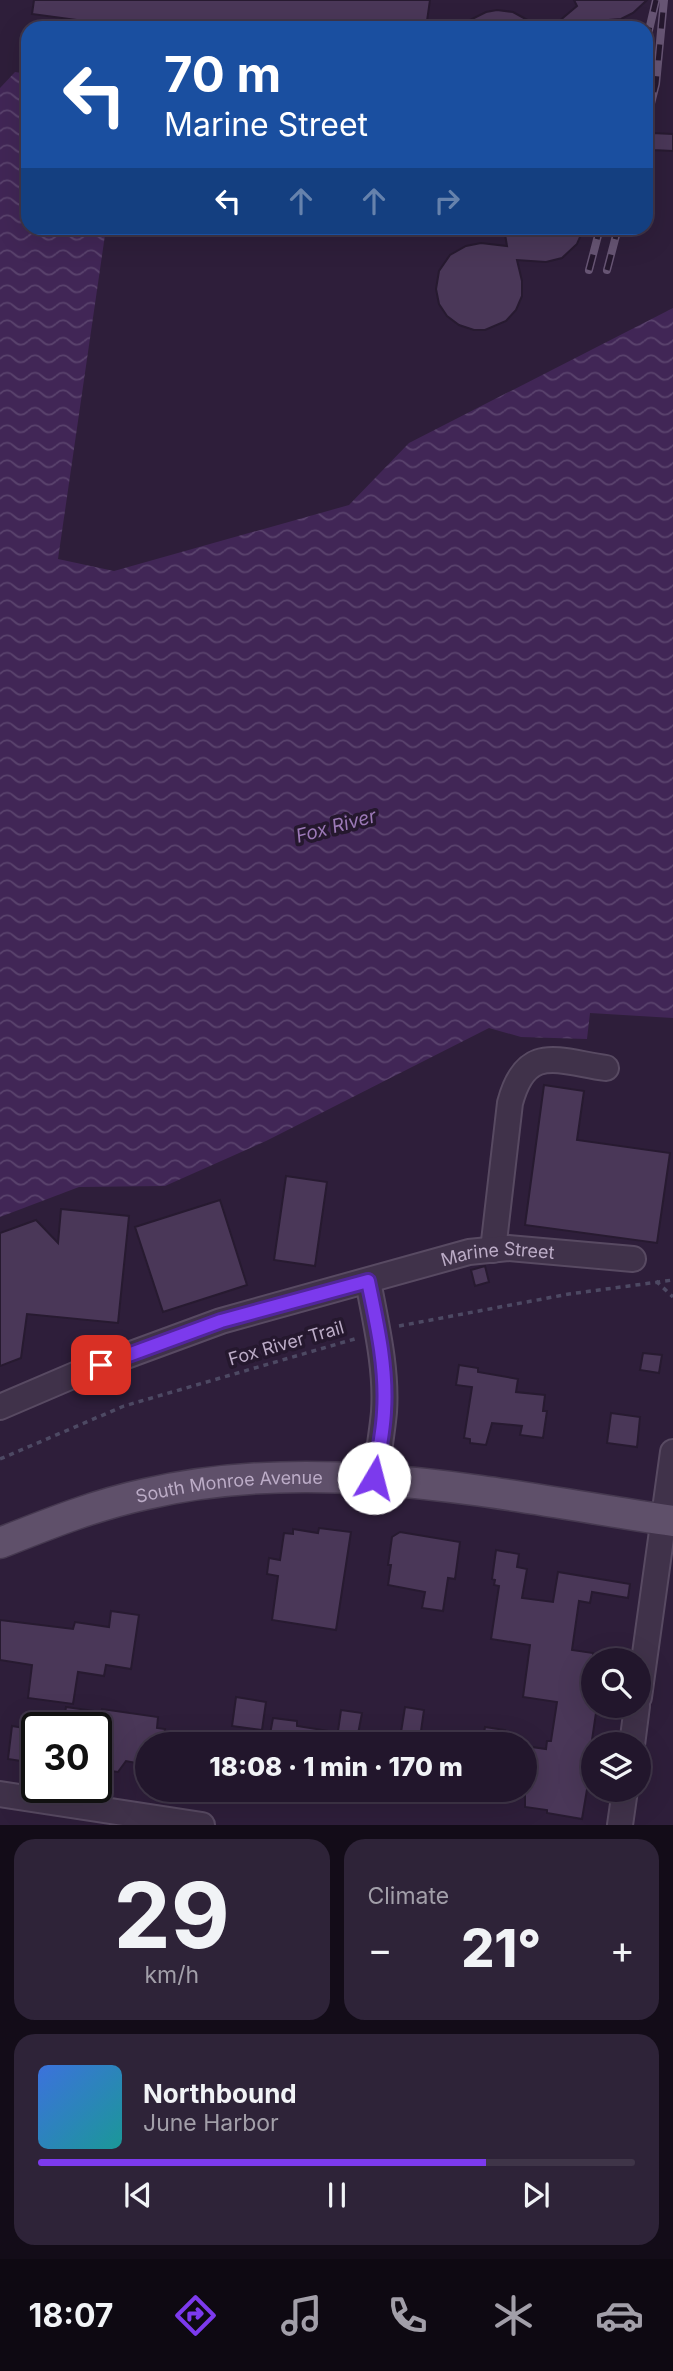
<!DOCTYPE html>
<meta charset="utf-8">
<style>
body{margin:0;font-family:Inter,sans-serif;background:#2e2338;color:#f1f3f6;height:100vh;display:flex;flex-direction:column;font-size:26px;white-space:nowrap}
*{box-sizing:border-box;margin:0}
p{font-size:23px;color:#a29fa9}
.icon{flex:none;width:38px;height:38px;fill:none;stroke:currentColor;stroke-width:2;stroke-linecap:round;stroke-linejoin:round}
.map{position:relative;height:1825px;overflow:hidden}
.drawer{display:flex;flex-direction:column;gap:14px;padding:14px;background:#130c18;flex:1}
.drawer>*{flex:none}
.banner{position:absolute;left:21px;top:21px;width:632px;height:214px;border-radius:21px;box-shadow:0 7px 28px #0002,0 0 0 2px #3f3548;background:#1a4fa0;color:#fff;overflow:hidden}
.fabs{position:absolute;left:581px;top:1648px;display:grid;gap:14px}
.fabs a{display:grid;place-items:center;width:70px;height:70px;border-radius:50%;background:#22162c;box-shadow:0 7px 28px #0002,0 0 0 2px #3f3548;font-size:35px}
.speed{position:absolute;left:21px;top:1712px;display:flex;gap:14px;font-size:35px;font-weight:700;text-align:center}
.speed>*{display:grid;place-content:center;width:91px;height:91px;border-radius:50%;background:#22162c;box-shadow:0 7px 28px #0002,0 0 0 2px #3f3548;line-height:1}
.speed .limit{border:4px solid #111;border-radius:10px;background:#fff;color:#111}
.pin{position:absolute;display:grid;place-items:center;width:60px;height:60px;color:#fff;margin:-30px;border-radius:14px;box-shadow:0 4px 10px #0006}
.me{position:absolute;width:77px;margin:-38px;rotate:8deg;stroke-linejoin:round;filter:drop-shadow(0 0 5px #0008)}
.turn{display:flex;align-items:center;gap:24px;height:147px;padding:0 28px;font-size:32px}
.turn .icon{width:91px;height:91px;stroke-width:2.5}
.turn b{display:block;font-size:49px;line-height:60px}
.lanes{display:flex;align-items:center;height:66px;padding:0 28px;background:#0003;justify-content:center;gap:35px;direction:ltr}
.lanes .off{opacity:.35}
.big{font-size:52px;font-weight:800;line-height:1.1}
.drawer .tile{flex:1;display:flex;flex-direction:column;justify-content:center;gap:10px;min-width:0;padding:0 24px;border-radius:21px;background:#2e2338}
.drawer .dial{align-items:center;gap:0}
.dial b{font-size:91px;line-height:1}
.song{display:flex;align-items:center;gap:21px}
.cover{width:84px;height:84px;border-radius:10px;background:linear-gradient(135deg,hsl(220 70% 55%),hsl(180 70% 35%))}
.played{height:7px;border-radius:4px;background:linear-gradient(90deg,#7c3aed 75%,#3f3548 75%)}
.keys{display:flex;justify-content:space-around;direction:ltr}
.heat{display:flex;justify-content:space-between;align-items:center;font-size:38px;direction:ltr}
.drawer .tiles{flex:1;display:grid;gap:14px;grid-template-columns:1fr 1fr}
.tile:last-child{grid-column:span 2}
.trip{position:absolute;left:135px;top:1732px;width:402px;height:70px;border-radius:35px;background:#22162c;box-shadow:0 7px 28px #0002,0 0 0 2px #3f3548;font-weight:800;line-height:70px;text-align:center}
.menu{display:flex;height:112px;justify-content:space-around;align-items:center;background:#0e0912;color:#a29fa9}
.menu .icon{width:49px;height:49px}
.menu .selected{color:#7c3aed}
.menu b{font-size:32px;color:#f1f3f6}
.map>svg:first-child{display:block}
.water{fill:url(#water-waves)}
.building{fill:#4a3758;stroke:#271a30;stroke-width:2}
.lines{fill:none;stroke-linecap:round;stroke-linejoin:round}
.minor-casing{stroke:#584a62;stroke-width:28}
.major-casing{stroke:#463950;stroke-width:33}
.path{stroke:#4d4963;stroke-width:3.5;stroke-dasharray:5 5;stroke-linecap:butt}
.minor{stroke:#40324a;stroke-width:24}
.major{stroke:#5f506a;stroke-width:30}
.rail-casing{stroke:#675574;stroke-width:8}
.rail{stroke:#25182e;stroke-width:5;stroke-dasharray:16;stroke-linecap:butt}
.route-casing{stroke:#51269a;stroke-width:18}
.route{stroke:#7c3aed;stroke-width:12}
.labels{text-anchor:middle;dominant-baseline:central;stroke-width:7;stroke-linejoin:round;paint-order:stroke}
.street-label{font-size:18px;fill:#bcacc7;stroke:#25182e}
.water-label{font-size:19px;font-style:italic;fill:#9c79b7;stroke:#25182e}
</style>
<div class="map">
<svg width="673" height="1825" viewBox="0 0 673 1825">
<defs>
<pattern id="water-waves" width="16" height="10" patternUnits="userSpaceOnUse" patternTransform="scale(1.75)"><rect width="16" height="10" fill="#412656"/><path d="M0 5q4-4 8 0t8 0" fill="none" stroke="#5a436d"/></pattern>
</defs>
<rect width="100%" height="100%" fill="#2e1e3a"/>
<path class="water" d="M15 72 28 74V228H106L58 559 114 571 349 505 409 443 673 308V1018L590 1013 587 1039 521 1037 489 1028 266 1141 165 1186 79 1187 0 1217V88Z"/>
<path class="building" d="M34 0H430L426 28H136L32 14Z
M574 0H647L633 13 621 19 582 22 587 28H551L577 6Z
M497 10 513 12 542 28H454L486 12Z
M652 133 673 134V151L652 150Z
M504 228H584L577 244 562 258 546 262 517 260 522 281V296L516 310 506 321 485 330H474L459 325 447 316 439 304 436 289 439 271 450 255 466 246 481 243 507 246Z
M544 1085 584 1091 577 1140 670 1153 657 1243 525 1225Z
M286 1176 327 1182 315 1266 274 1260Z
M220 1200 247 1285 163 1312 135 1227Z
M61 1209 129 1216 118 1323 27 1314 21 1358 0 1366V1233L36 1220 58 1243Z
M485 1266 489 1282 475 1286 471 1270Z
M643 1353 662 1355 659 1373 640 1370Z
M459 1365 478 1368V1372L518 1379 516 1392 545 1395 543 1411H547L543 1438 520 1435 522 1426 492 1423 486 1445 470 1443V1439L464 1438 472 1387 456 1385Z
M611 1413 640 1417 637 1447 607 1443Z
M319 1528 351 1532 336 1630 272 1620 278 1576 267 1574 269 1558 280 1560 284 1533 293 1534V1529L318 1533Z
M400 1532 460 1542 455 1579 448 1578 443 1611 422 1608 425 1592 388 1585 391 1565H388L392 1537Z
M496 1550 519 1554 517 1567 527 1569 522 1598 553 1602 558 1572 630 1584 628 1598 592 1592 590 1603 579 1601 572 1650 593 1653V1706H597L591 1747 593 1748V1754L582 1819 547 1813V1810L525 1807V1746L546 1749 547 1741H551L557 1702 523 1697 530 1645 491 1639 499 1586 494 1585 495 1580 492 1579Z
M111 1611 139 1615 131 1669 106 1665 104 1676 78 1672 73 1704 28 1698 32 1665 0 1660V1620L73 1629 75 1622 109 1627Z
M236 1697 266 1702 262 1730 232 1726Z
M66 1707 101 1712 102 1709 158 1717 157 1728 165 1729 163 1745H147V1765L126 1761 118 1772 96 1769 99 1753H96V1727H63Z
M405 1707 424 1710 419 1745H399Z
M341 1710 362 1713 358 1734 338 1731Z
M273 1718 297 1721V1726L329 1731 327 1745H268Z
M12 1726 37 1730 34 1763 8 1759Z
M485 1727 505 1730 502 1745H482Z"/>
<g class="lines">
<defs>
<g id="minor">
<path d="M493 1250 510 1103C526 1043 557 1061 606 1068"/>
<path d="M368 1281C376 1324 387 1369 384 1412 382 1434 378 1456 375 1478"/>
<path id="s1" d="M0 1407 77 1374 221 1321 469 1252 508 1248 633 1259"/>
<path d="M639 1697 673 1452"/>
<path d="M632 1745 637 1706"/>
<path d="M0 1794 202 1825"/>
<path d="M620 1825 625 1790"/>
</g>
<g id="major">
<path id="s2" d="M0 1543C48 1524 95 1505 146 1494 321 1453 499 1495 673 1521"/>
</g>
</defs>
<use href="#minor" class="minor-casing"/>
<use href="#major" class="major-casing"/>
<path class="path" d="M656 1281 673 1297
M399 1326 569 1294 673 1280
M0 1459 124 1406 358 1338"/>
<use href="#minor" class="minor"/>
<use href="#major" class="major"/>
<defs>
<path id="rail" d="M646 43 656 0
M646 123 656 84 664 0
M589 270 600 228
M607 270 618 228"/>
</defs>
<use href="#rail" class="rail-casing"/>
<use href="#rail" class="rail"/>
</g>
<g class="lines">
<defs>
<path id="route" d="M101 1365 221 1321 368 1281C377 1324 387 1368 384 1412 383 1434 378 1456 374 1478"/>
</defs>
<use href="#route" class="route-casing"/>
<use href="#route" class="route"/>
</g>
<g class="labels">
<g class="street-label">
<text stroke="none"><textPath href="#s1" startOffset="523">Marine Street</textPath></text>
<text transform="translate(286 1343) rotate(-16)">Fox River Trail</text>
<text stroke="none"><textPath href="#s2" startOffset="238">South Monroe Avenue</textPath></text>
</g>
<g class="water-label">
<text transform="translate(336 826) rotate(-15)">Fox River</text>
</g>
</g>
</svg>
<div class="fabs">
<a><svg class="icon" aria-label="search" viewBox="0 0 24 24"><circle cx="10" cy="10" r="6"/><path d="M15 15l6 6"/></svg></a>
<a><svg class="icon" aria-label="layers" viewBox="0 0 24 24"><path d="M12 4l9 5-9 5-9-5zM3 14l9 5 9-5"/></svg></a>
</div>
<div class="speed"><div class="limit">30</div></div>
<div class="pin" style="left:101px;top:1365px;background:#d93025"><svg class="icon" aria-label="arrive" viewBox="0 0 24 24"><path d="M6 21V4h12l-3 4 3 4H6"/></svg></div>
<svg class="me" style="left:374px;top:1478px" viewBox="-20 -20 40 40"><circle r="19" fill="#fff"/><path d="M0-13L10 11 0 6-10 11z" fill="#7c3aed"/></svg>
<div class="trip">18:08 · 1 min · 170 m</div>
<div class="banner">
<div class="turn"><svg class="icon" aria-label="left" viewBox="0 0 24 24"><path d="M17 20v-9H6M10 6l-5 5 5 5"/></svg><div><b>70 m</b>Marine Street</div></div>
<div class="lanes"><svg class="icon" aria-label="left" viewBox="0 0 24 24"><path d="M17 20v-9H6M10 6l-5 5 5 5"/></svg><svg class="icon off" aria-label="ahead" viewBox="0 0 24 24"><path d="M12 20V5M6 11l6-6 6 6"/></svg><svg class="icon off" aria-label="ahead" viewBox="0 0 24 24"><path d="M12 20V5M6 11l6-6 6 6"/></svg><svg class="icon off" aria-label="right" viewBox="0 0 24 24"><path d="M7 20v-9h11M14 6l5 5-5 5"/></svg></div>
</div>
</div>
<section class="drawer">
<div class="tiles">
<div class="tile dial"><b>29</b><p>km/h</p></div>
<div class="tile"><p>Climate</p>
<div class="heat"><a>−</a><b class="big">21°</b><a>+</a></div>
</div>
<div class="tile">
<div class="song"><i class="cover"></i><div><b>Northbound</b><p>June Harbor</p></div></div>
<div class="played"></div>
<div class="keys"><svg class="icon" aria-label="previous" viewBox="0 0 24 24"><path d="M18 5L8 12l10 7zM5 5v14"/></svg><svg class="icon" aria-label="pause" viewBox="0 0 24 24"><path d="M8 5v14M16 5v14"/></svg><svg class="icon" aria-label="next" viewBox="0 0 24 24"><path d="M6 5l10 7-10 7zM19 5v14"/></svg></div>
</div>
</div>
</section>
<nav class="menu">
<b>18:07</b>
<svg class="icon selected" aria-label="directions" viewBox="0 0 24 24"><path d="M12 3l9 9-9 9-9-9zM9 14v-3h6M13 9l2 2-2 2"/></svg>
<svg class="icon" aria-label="music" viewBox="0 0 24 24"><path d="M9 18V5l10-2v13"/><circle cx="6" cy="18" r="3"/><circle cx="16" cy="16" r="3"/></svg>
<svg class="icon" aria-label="phone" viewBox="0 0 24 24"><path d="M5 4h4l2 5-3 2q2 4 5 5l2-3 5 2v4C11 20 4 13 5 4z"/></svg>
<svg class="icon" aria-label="climate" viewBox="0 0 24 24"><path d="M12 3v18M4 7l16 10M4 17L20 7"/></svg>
<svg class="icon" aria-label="car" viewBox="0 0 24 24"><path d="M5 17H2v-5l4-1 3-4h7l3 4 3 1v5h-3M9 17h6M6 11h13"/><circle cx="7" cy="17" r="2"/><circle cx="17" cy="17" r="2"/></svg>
</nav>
